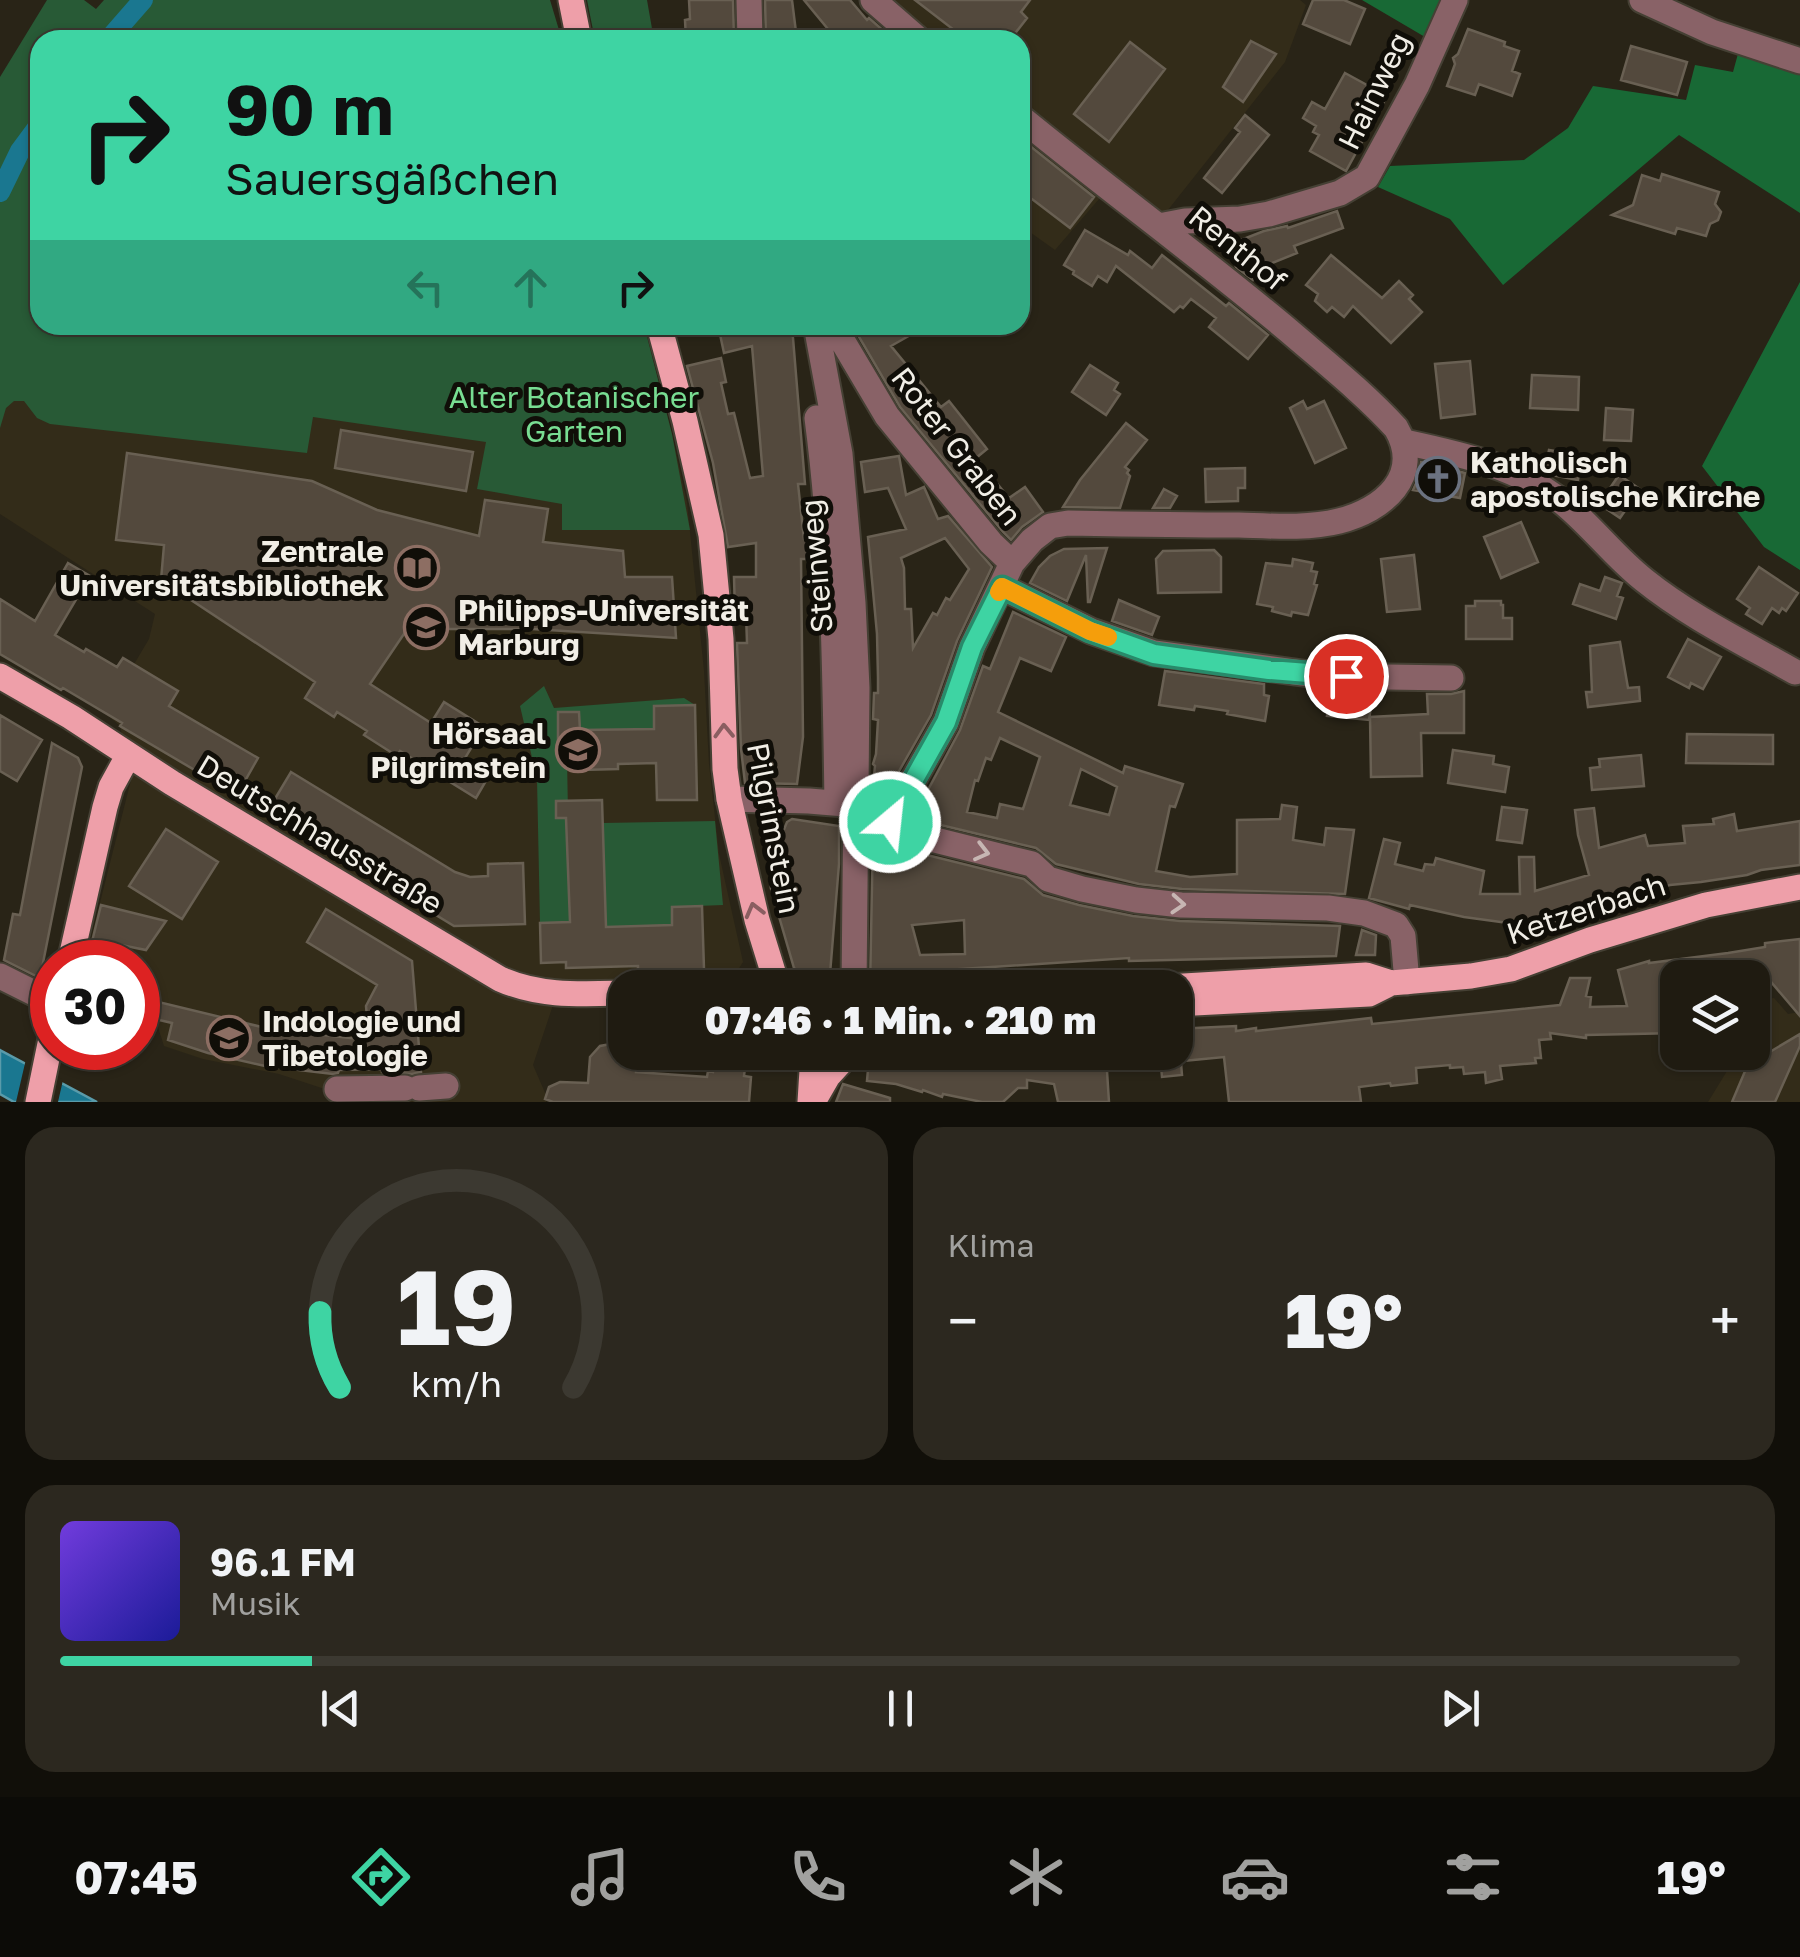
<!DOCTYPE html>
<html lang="de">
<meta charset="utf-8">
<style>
body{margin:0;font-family:"Golos Text",sans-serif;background:#2c281f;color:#f1f3f6;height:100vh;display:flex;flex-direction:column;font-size:38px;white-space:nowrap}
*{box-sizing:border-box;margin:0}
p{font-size:32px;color:#a1a19f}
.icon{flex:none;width:55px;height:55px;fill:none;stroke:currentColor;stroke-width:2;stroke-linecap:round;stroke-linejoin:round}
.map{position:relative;height:1102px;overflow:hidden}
.drawer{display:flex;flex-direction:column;gap:25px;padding:25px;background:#110f09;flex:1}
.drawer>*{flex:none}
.hud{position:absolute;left:30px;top:30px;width:1000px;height:305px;border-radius:30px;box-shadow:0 2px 8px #0004,0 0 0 2px #3c3931;background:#3ed4a3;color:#111;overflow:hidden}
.buttons{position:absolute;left:1660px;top:960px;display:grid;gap:20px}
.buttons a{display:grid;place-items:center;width:110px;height:110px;border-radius:20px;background:#1f1b11;box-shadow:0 2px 8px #0004,0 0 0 2px #3c3931;font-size:50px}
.speed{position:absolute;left:30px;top:940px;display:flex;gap:20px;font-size:50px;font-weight:700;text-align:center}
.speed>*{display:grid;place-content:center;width:130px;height:130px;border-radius:50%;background:#1f1b11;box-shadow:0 2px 8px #0004,0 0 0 2px #3c3931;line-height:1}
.speed .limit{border:15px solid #d22;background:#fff;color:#111}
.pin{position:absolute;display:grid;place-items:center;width:85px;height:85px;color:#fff;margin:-42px;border:5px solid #fff;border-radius:50%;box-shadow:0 2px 10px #0007}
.me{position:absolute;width:110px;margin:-55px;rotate:28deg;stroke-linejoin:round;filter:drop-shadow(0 0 8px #0008)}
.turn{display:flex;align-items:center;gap:35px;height:210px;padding:0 30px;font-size:45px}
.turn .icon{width:130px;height:130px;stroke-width:2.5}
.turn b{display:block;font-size:70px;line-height:85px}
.lanes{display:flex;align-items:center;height:95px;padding:0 30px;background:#0003;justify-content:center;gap:50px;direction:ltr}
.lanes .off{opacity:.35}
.big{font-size:75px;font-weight:800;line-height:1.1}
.drawer .widget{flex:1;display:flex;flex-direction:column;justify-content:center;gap:15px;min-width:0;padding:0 35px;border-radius:30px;background:#2c281f}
.drawer .dial{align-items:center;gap:0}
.dial svg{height:260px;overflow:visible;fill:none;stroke:#3c3931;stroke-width:7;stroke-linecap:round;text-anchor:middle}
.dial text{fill:#f1f3f6;stroke:none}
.song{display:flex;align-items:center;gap:30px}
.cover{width:120px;height:120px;border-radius:15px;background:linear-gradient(135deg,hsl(260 70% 55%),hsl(240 70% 35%))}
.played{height:10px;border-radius:5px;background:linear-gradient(90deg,#3ed4a3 15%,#3c3931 15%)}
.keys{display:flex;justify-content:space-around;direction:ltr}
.heat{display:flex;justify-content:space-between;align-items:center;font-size:55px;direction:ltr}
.drawer .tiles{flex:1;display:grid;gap:25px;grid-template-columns:1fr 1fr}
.widget:last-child{grid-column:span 2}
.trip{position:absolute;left:608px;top:970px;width:585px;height:100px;border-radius:30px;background:#1f1b11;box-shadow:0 2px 8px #0004,0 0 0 2px #3c3931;font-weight:800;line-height:100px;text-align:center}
.menu{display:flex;height:160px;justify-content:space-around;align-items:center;background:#0c0b07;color:#a1a19f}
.menu .icon{width:70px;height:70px}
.menu .on{color:#3ed4a3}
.menu b{font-size:45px;color:#f1f3f6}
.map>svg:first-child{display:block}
.built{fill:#332c19}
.green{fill:#285a36}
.forest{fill:#186935}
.water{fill:#1a7790;stroke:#5a9baa;stroke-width:2.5}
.pier{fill:#292417}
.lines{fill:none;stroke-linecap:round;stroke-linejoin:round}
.canal{stroke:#1a7790;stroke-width:20}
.building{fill:#53493d;stroke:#696053;stroke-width:2.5;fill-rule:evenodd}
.minor-casing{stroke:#454034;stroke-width:29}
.major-casing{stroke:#454034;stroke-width:29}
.minor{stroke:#896267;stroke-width:25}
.major{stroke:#ee9fa9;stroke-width:25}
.oneway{stroke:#8a5e61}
.oneway2{stroke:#c7b6b3}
.route-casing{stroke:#288a6a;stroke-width:25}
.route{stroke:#3ed4a3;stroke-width:18}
.slow{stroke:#f59e0b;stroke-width:18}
.labels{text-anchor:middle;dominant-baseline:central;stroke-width:10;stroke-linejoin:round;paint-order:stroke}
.street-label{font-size:30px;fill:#f1eee6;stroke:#100e08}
.park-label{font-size:30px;fill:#78dd92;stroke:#100e08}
.poi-label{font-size:30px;font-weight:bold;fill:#f1eee6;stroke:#100e08;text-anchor:start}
</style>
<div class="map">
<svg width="1800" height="1102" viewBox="0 0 1800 1102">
<rect width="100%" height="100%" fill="#292417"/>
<path class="built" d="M883 0H1300L1306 5 1285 62 1160 220 1112 184 1055 250 1020 225V40H931Z
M0 227 40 325H644L672 434 687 502 704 671 709 764 719 854 743 962 736 973 560 984 533 1065 546 1095V1102H349V1097L279 1074 203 1059 164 1046 156 1021 138 1016V962H85L132 776 120 726 105 713 149 639 155 614 0 514Z
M1774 998 1788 1014 1800 1012V1102H1708L1735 1058V1053L1752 1052 1753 1000Z"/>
<path class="green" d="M47 0H84L96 9 104 0H550L562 40H40V325H644L672 434 690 530H562V504L477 489 486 442 313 417 307 453 50 424 37 418 24 401H14L6 408 0 428V77Z
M587 0H647L654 40H595Z
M544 686 554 708 684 698 695 705 655 734 627 729 580 730 579 712 558 713V740H566V744H563V755L567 758 570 922 540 923 537 779 520 706Z
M715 821 723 905 672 907V925L606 927 603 823Z"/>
<path class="forest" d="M1362 0H1445L1425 37Z
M1739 50 1800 70V213L1679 135 1503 285 1450 219 1378 187 1390 166 1524 160 1568 128 1593 86 1686 100 1695 65 1733 72Z
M1800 282V570L1764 547 1702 466Z"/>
<path class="water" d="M0 1050 97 1102H14L0 1094Z"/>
<path class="pier" d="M26 1059 63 1080 58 1102H16Z"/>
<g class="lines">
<path class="canal" d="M108 40 143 0
M0 192 20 151 40 124"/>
</g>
<path class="building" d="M689 0H733L734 40H686L685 20 690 19Z
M765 0H792L797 40H766Z
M804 0H850L867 20 869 18 894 40H837Z
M915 0H1030L1021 12 1027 18 1010 40H967Z
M1313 0H1344L1365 9 1350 44 1303 24Z
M1468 29 1505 42 1504 46 1519 51 1512 71 1520 74 1512 96 1479 84 1475 95 1447 86 1455 64 1453 58 1458 54Z
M1251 41 1276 54 1243 102 1223 87Z
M1130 42 1165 69 1109 142 1074 114Z
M1631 46 1687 62 1677 95 1621 80Z
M1345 73 1387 96 1346 171 1310 151 1319 135 1313 132 1316 126 1303 118 1312 102 1325 109Z
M1245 115 1269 135 1222 193 1204 178 1240 132 1235 128Z
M1020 138 1094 197 1070 228 1020 190Z
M1662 174 1719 192 1715 204 1721 212 1718 220 1710 224 1706 236 1677 228 1675 234 1612 215 1633 205 1642 175 1660 181Z
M1337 211 1343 228 1294 246 1297 253 1265 266 1253 280 1236 267 1228 245 1264 231 1287 226 1288 228Z
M1085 230 1128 255 1130 251 1152 268 1162 255 1226 306 1229 303 1268 335 1248 359 1209 327 1216 318 1191 299 1183 308 1180 306 1174 312 1116 266 1107 282 1098 276 1092 286 1073 274 1074 271 1064 265Z
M1331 255 1382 298 1399 281 1413 295 1409 299 1422 312 1391 343 1353 306 1344 317 1332 307 1327 312 1315 301 1318 294 1306 285Z
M718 325H790L793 338 805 484H798L804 539H807V559H801L803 737 797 784 745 783 741 749 737 643H747L746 613H735L734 577H756V543L728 547 713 463 687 366 721 358 726 382 721 383 728 414 734 413 750 478 763 476 752 346 724 353Z
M852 325H928L891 346 941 407 949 401 987 449 976 458 1009 498 1025 487 1043 512 1022 527 1011 540 1003 532 900 407Z
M1470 361 1475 414 1441 418 1435 364Z
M1090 365 1118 383 1114 390 1120 394 1106 415 1072 392Z
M1532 375 1579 377 1578 410 1530 408Z
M1303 401 1307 409 1324 401 1346 448 1315 463 1290 408Z
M1606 408 1633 410 1631 441 1604 440Z
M1126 423 1147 440 1125 467 1129 470 1127 473 1130 476 1120 508 1063 507 1080 480Z
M341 430 473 452 466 491 335 468Z
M1549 450 1582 455 1578 480 1552 475 1545 471Z
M127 453 312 481 377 510 479 536 485 500 548 509 543 542 623 551 625 577H672L676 638 532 629H429L412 622 370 684 431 723 444 702 484 727 465 758 490 774 476 798 400 751 397 756 364 735 367 731 337 712 334 717 305 698 315 682 161 580 164 545 116 540Z
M899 456 906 495 924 487 938 519 948 516 992 567 957 641 931 715 882 801 872 796 875 766 873 764 876 754 878 720 873 719 874 693H878V678L877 634 868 537 906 529 888 488 865 492 861 462ZM945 538 969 569 950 600 946 598 937 615 933 613 913 648 911 609H905L904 568 901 558Z
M1421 462 1465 473 1460 498 1413 490 1418 479Z
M1245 468V488H1238V501L1206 502 1205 469Z
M1619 475 1640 489 1620 518 1599 504Z
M1164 489 1177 496 1170 508H1153Z
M1521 522 1538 562 1501 578 1484 537Z
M1107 548 1090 602H1088L1086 555 1067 601 1030 583 1039 567 1050 556 1064 549Z
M1214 550 1221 557V592L1158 593 1156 559 1163 551Z
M1414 555 1420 609 1387 612 1381 559Z
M1293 559 1313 563 1311 571 1317 572 1314 584 1317 585 1308 615 1292 612 1291 616 1272 611 1273 607 1257 604 1266 563 1292 566Z
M68 563 90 576 55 635 84 652 86 649 117 667 123 658 178 691 169 706 258 758 237 795 120 726 122 723 63 688 61 690 0 654V599L35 621Z
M1759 567 1798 593 1786 611 1782 608 1779 613 1772 608 1762 624 1746 614 1750 608 1737 599Z
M1605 577 1622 583 1617 596 1623 598 1616 619 1573 604 1580 584 1600 591Z
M1119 600 1159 617 1152 635 1112 621Z
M1475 601H1501V605H1503V618H1512V639H1466V606H1475Z
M1013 612 1066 637 1051 671 1020 658 998 712 1123 773 1125 766 1183 784 1175 807 1170 806 1156 871 1190 877 1237 874V820L1280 819 1282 805 1297 807 1293 840 1324 845 1326 828 1354 830 1345 894 1182 889 1139 884 1056 864 1036 848 924 821 914 816 960 730 983 666 990 669ZM1000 738 1040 757 1023 809 1000 804 997 818 967 812 975 780 978 781 986 758 991 760ZM1081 769 1117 787 1109 815 1070 805Z
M1688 639 1721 657 1703 689 1691 683 1689 688 1668 677Z
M1620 642 1628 688 1639 687 1640 701 1588 707 1586 692H1592L1590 646Z
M1165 671 1264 684V695L1269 696 1265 721 1227 714 1228 711 1195 706 1194 710 1159 705Z
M1464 691V733H1421L1422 776 1371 777 1370 717 1428 714 1427 694H1451Z
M1331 692 1373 693 1369 720 1327 716Z
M695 705 697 800H657L656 763 618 764V769L581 770V766H567V758L563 756V740H558V712H579L580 730 654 729V706Z
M0 715 42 740 17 781 0 771Z
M1687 734 1773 735V764L1686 763Z
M52 743 78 758 82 767 41 973 36 976 4 960 13 914 20 915Z
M1453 750 1494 756 1493 764 1509 767 1505 792 1448 783Z
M1641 755 1644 786 1592 790 1590 768 1600 767 1599 759Z
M291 772 455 872 470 877 488 876V864L523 863 525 924 454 926 267 812Z
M602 800 606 927 672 925V907L702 906 704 969 638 973V966L566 968V962L541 963 540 923 570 922 566 818H556V801Z
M1502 807 1527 810 1522 843 1497 840Z
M1594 808 1599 848 1645 835 1648 846 1685 843 1683 826 1714 824 1713 819 1734 814 1737 831 1800 821V865L1761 870 1747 875 1701 882 1670 885 1597 905 1598 909 1556 921 1508 923 1464 917 1410 905 1409 909 1369 898 1384 839 1400 843 1395 864 1423 871 1425 864 1434 865 1436 858 1484 871 1480 894H1520L1519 857H1534L1535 891 1589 875 1578 835 1575 810Z
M792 819 839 826V864L830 974 799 973 794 968 771 889 770 882 778 844 787 822Z
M166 829 218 862 182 919 129 886Z
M873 833 915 852 1024 879 1043 895 1079 905 1133 916 1180 921 1340 926 1336 956 1129 961V958L947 970 948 988H870ZM964 920 965 954 920 955 912 925Z
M101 905 166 921 146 950 121 945 118 962H87Z
M326 909 412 961 421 1072 412 1074 382 1072V1069L339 1070 338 1073 333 1074 265 1066 208 1053 168 1040 172 1023 138 1015V997L270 1029 369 1040 366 1006 377 985 307 942Z
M1362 930 1376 935 1375 955H1356Z
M1800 939V1016L1760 969 1761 978H1678V1033L1586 1035V1038L1550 1033 1551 1039 1539 1040 1541 1058H1535L1536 1063 1500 1066 1502 1079 1486 1083 1485 1072 1464 1074 1463 1067 1450 1068V1065L1416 1068 1417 1083 1391 1086 1390 1083 1359 1087 1361 1102H1229L1224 1057 1183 1061 1181 1063 1182 1075 1162 1077 1161 1066 1107 1071 1109 1102H1058L1054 1084 1027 1080V1088H1018L1003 1102H982L943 1094 942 1097 923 1090 922 1092 896 1084 867 1081 869 1058 905 1063 904 1052H1175V1029L1236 1026V1031L1256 1028V1031L1371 1018 1372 1024 1560 1005 1570 978H1590L1586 996 1591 997 1590 1007 1627 1006 1618 970 1649 961V963L1728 953 1765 947V943Z
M1765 1024 1768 1053 1800 1034V1046L1775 1102H1732Z
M616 1043 625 1047V1052H632L637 1063 636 1072 707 1077 708 1071 713 1072 714 1066 745 1068 744 1076 751 1077 749 1102H553L545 1099 549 1087 560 1082 588 1083 590 1057 600 1046Z
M843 1084 890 1098V1102H836Z"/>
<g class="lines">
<defs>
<path id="minor" d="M749 0 750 40
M873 0 919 40
M1642 0 1712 32 1800 61
M1159 226 1185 221 1240 219 1269 214 1340 193 1367 177 1417 85 1455 0
M816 325 840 454 853 603 857 688 854 988
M833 325 887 416 991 543 1012 563
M817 418C834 545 835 674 837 803
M1404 442C1460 454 1522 467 1567 506 1594 529 1616 558 1644 580 1690 617 1744 643 1795 672
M1002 587 1091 631 1154 653 1324 676 1451 678
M729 799 809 801 857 805 869 813 919 836 1032 864 1048 879 1082 889 1136 900 1181 905 1328 908 1364 913 1396 925 1403 936 1407 982
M890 821 946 722 972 647 1012 563 1032 540 1050 526 1068 523C1125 524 1182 525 1239 525 1271 526 1307 529 1339 521 1383 510 1424 476 1396 428 1364 393 1325 362 1289 331 1201 257 1109 190 1020 117
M0 976 52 1002
M419 1088 446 1086
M337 1089 405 1088"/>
<path id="major" d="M571 0 579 40
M659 325 685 421 711 535 721 639 725 769 729 799 757 920 778 988
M0 676 71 717 172 783 500 979C540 997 582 994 625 993
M70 962 105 807 111 787 128 756
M1150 988 1366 975 1391 983 1471 976 1511 969 1590 940 1706 905 1800 887
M1175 1004 1369 994 1391 983
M808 1052 812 1070 810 1102
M38 1102 52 1034
M813 1102 828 1076 850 1052"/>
</defs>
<use href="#minor" class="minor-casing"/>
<use href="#major" class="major-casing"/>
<use href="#minor" class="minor"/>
<use href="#major" class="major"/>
</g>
<defs><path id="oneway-chevron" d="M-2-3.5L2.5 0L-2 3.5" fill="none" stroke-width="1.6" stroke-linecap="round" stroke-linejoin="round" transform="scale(2.5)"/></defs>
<g class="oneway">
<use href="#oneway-chevron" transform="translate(724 731) rotate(-92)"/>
<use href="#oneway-chevron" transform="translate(754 910) rotate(-105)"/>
</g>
<g class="oneway2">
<use href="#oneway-chevron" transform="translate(982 852) rotate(14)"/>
<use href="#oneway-chevron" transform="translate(1178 904) rotate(4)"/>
</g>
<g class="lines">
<defs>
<path id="route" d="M890 822 946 722 972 647 1002 587 1090 631 1154 654 1269 670 1346 676"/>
</defs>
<use href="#route" class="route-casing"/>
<use href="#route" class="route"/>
<path class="slow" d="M999 592 1002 587 1090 631 1108 637"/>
</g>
<defs>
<symbol id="church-ring" viewBox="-11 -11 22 22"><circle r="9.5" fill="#100e08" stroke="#6b7280" stroke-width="1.5"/><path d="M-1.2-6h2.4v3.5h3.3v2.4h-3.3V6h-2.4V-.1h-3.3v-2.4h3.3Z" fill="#6b7280"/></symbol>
<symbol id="library-ring" viewBox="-11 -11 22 22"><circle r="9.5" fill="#100e08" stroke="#8d6e63" stroke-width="1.5"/><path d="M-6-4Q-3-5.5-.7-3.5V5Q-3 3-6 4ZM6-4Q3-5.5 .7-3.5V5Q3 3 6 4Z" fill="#8d6e63"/></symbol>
<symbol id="university-ring" viewBox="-11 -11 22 22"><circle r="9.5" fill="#100e08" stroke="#8d6e63" stroke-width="1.5"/><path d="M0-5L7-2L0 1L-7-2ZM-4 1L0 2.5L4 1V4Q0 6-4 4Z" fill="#8d6e63"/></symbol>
</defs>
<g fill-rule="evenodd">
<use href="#church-ring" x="1413" y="454" width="50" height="50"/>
<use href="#library-ring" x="392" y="543" width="50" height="50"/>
<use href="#university-ring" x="401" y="602" width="50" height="50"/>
<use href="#university-ring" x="553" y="725" width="50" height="50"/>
<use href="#university-ring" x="204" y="1013" width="50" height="50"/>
</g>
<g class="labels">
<g class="street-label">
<text transform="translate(1374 91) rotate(-64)">Hainweg</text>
<text transform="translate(1238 248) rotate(39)">Renthof</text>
<text transform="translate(957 446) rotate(52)">Roter Graben</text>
<text transform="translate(816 566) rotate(-95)">Steinweg</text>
<text transform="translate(774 828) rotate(79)">Pilgrimstein</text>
<text transform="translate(320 834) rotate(31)">Deutschhausstraße</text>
<text transform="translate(1586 909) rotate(-18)">Ketzerbach</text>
</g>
<g class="park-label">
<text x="574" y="397">Alter Botanischer<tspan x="574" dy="34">Garten</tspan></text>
</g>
<g class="poi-label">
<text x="1470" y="462">Katholisch<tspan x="1470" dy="34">apostolische Kirche</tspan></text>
<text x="384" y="551" text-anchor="end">Zentrale<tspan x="384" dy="34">Universitätsbibliothek</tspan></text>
<text x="458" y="610">Philipps-Universität<tspan x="458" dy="34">Marburg</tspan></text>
<text x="546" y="733" text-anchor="end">Hörsaal<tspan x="546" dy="34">Pilgrimstein</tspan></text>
<text x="262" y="1021">Indologie und<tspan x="262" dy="34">Tibetologie</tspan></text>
</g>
</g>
</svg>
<div class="buttons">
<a><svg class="icon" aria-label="layers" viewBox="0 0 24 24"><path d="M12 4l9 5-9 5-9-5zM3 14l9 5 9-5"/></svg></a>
</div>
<div class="speed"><div class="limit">30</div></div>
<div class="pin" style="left:1346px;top:676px;background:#d93025"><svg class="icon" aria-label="arrive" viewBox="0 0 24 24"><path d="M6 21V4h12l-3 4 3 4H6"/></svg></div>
<svg class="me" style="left:890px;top:822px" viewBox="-20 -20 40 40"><circle r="17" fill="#3ed4a3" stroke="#fff" stroke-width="3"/><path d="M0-11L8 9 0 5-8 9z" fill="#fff"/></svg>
<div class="trip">07:46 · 1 Min. · 210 m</div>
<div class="hud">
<div class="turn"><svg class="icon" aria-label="right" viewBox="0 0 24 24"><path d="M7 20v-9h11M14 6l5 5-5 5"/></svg><div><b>90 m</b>Sauersgäßchen</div></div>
<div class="lanes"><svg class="icon off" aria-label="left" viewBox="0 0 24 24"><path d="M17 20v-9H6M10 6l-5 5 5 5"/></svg><svg class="icon off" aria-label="ahead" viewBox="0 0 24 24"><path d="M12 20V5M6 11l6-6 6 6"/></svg><svg class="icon" aria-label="right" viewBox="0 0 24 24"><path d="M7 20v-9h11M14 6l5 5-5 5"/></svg></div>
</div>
</div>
<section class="drawer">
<div class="tiles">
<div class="widget dial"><svg viewBox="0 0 100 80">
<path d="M14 69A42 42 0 1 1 86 69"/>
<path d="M14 69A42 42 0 0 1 8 46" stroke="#3ed4a3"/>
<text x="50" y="56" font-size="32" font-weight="700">19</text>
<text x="50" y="72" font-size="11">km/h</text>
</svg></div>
<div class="widget"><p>Klima</p>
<div class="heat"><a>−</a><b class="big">19°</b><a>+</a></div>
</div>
<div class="widget">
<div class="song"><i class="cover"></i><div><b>96.1 FM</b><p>Musik</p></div></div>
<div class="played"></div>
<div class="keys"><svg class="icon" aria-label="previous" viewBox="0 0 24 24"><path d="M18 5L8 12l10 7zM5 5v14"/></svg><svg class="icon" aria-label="pause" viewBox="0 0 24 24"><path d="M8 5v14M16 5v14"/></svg><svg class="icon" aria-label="next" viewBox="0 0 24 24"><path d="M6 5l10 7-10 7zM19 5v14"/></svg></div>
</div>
</div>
</section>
<nav class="menu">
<b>07:45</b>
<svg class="icon on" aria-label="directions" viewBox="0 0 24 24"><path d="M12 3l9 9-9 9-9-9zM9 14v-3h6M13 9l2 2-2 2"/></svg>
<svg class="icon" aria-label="music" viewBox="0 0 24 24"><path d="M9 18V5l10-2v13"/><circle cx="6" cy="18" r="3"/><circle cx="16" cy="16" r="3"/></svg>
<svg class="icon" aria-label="phone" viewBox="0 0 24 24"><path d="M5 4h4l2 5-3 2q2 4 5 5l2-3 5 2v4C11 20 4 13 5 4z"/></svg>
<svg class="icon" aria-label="climate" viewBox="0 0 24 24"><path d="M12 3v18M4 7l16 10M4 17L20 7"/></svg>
<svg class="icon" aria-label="car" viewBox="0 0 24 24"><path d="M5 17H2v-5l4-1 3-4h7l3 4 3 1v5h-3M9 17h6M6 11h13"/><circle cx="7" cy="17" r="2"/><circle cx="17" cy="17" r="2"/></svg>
<svg class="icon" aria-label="filters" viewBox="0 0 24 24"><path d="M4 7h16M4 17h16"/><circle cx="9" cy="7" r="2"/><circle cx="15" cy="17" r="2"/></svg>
<b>19°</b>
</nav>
